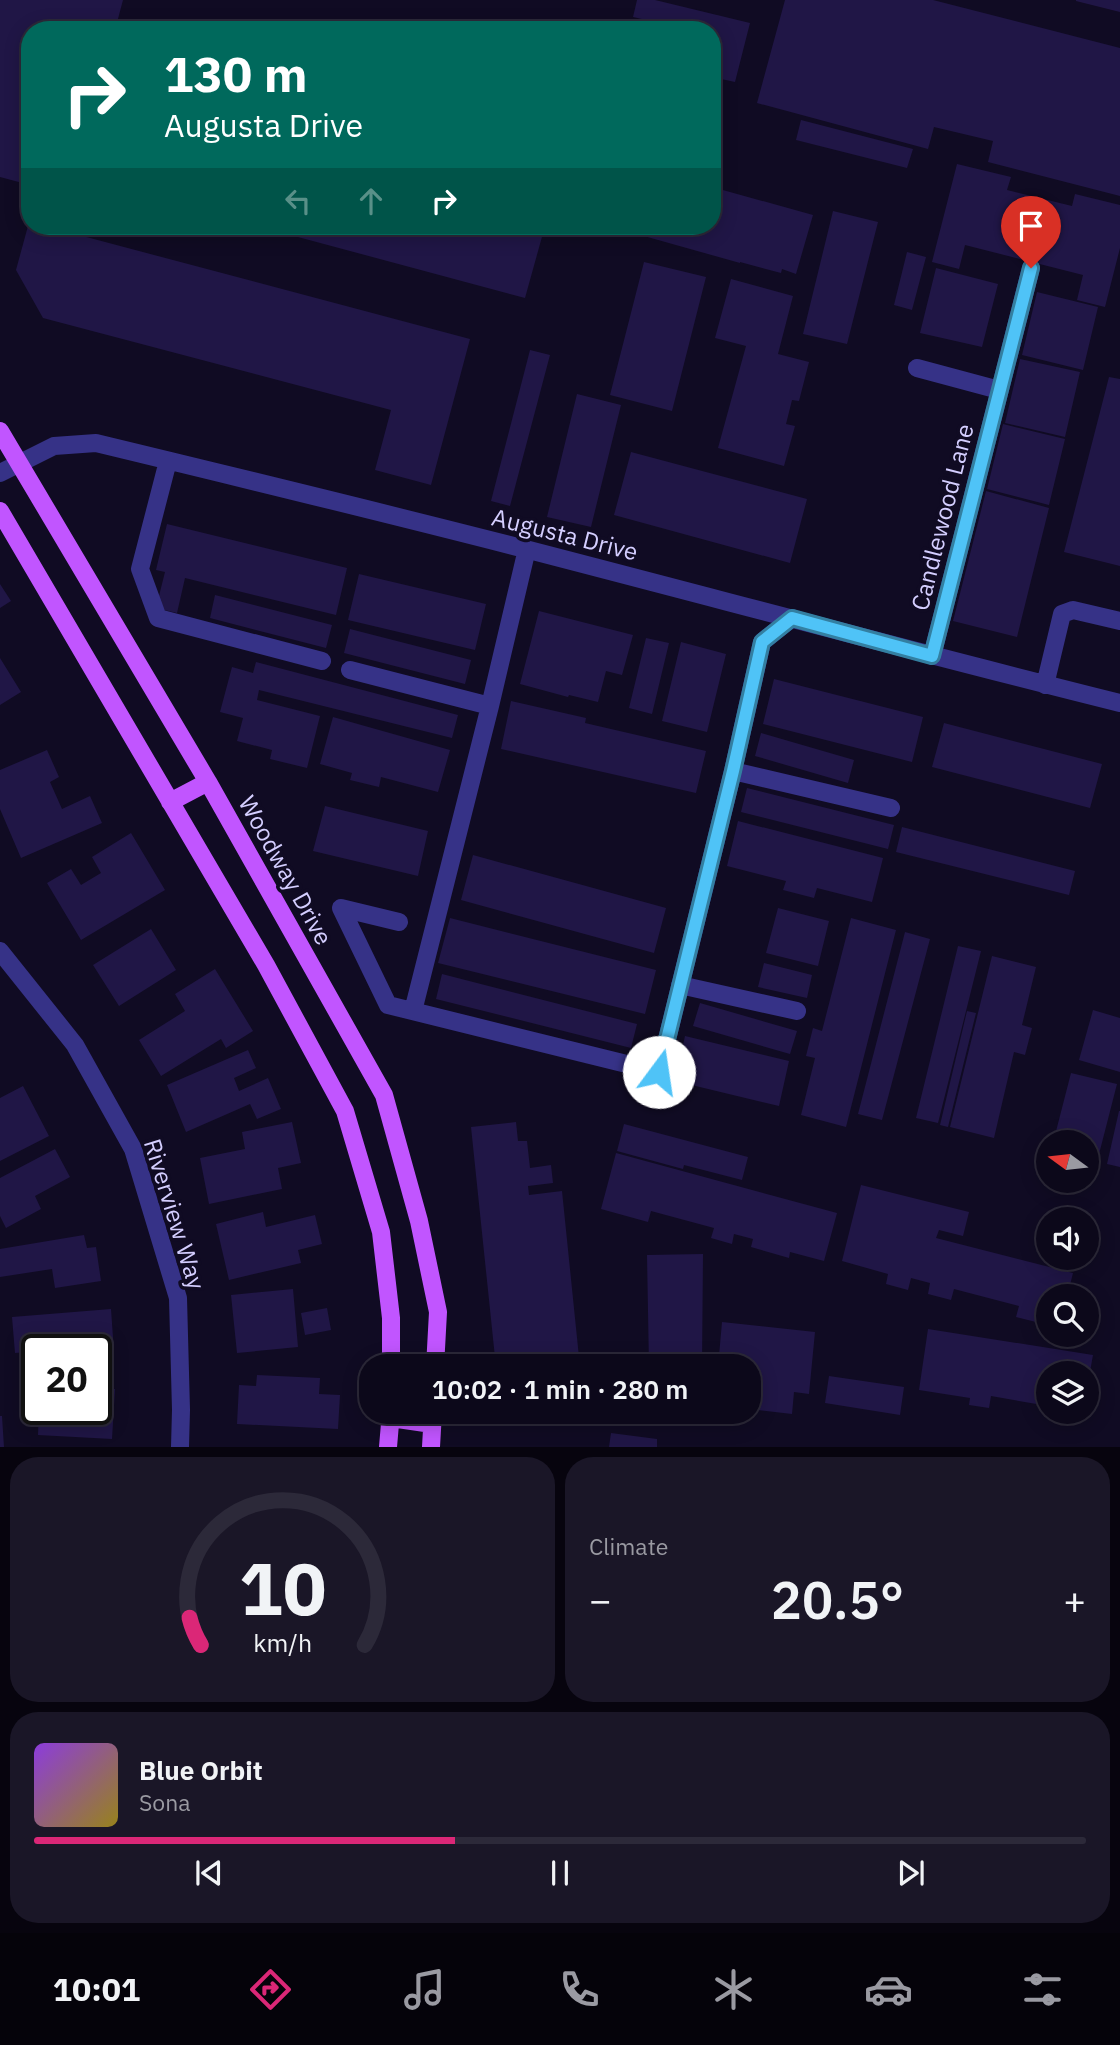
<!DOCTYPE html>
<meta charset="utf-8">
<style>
body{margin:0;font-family:"IBM Plex Sans",sans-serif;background:#1a1627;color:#f1f3f6;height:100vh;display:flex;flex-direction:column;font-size:26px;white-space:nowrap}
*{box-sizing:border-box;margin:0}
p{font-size:23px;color:#9a9aa2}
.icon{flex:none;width:38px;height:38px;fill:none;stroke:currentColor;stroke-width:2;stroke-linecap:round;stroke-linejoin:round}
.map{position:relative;height:1447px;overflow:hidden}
.side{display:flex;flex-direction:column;gap:10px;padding:10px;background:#07040e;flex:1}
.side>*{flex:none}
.banner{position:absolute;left:21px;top:21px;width:700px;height:214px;border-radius:28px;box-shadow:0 4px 18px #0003,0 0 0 2px #2c2939;background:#00695c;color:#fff;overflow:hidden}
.needle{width:46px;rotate:285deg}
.buttons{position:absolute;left:1036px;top:1130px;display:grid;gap:14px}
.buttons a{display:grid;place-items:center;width:63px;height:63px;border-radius:50%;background:#0c081a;box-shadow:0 4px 18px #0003,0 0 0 2px #2c2939;font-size:35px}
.speed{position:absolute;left:21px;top:1334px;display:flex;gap:14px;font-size:35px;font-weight:700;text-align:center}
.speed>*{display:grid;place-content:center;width:91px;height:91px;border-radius:50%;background:#0c081a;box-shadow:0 4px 18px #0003,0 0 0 2px #2c2939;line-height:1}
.speed .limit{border:4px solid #111;border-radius:10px;background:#fff;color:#111}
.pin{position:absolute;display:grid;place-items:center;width:60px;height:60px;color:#fff;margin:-72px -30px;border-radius:50% 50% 50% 0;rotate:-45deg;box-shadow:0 0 7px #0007}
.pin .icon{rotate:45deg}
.me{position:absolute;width:77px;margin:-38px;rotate:14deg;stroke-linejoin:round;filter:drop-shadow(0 0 5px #0008)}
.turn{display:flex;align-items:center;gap:24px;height:147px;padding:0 28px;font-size:32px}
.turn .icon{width:91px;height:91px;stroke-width:2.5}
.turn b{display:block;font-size:49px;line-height:60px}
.lanes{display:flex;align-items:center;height:66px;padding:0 28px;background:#0003;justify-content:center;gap:35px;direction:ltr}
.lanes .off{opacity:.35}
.big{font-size:52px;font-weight:600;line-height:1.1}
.side .tile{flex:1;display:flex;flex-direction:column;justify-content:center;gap:10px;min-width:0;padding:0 24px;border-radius:28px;background:#1a1627}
.side .dial{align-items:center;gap:0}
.dial svg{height:182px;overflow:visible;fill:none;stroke:#2c2939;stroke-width:7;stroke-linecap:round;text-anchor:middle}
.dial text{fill:#f1f3f6;stroke:none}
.song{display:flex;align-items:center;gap:21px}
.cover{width:84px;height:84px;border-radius:10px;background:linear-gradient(135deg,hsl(270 70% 55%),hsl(50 70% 35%))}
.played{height:7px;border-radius:4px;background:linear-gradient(90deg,#db2777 40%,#2c2939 40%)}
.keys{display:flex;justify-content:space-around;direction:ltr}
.heat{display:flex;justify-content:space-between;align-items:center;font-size:38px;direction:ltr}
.side .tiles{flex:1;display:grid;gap:10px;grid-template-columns:1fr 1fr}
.tile:last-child{grid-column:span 2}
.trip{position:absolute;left:359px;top:1354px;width:402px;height:70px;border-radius:28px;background:#0c081a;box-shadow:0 4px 18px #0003,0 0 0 2px #2c2939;font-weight:600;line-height:70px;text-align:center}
.menu{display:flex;height:112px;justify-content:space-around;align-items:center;background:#05030a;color:#9a9aa2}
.menu .icon{width:49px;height:49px}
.menu .selected{color:#db2777}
.menu b{font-size:32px;color:#f1f3f6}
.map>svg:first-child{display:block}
.building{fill:#201646}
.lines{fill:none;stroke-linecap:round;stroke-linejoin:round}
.minor{stroke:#363287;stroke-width:18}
.major{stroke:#c155ff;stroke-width:18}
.route-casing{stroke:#337fa1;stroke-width:18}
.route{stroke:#4fc3f7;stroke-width:12}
.labels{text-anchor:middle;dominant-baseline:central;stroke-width:7;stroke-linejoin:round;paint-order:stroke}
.street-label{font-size:24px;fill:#d4ceff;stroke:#100b23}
</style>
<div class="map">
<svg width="1120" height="1447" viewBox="0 0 1120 1447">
<rect width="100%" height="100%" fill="#100b23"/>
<path class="building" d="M0 0H123L115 30H30V185L0 177Z
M637 0H655L750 23 735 82 712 77V30H644L646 20 633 17Z
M785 0H933L1120 48V196L988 162 993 141 934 127 928 149 757 103Z
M1076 0H1120V12L1076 1Z
M801 120 913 149 907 168 796 140Z
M957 164 1011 177 1007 190 1072 206 1075 194 1120 205V248L1105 307 1077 300 1083 275 965 245 959 269 932 262Z
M712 187 813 215 796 274 782 269 781 273 740 262V263L619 229 620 226H712Z
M833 211 878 222 847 344 803 334Z
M28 226H45L470 339 431 485 375 470 391 410 43 318 16 270Z
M257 226H545L525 298Z
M907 252 926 257 912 310 894 305Z
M644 262 706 277 672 411 610 395Z
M936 268 998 284 982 347 920 333Z
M731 279 793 296 778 354 809 362 799 401 792 400 786 424 795 426 784 466 718 448 746 346 715 338Z
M1037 292 1098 307 1083 370 1022 355Z
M530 350 550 355 510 506 491 501Z
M1020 359 1080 372 1065 437 1005 423Z
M1109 377 1120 379V566L1064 552Z
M577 394 621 405 591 527 547 517Z
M1003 424 1065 439 1049 505 987 489Z
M631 452 807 499 790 563 614 515Z
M986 491 1049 508 1017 637 953 621Z
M167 524 347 568 336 615 185 578 177 613 156 608 165 572 156 570Z
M359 574 486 604 475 650 348 620Z
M0 584 11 601 0 608Z
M215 595 332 625 326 648 210 618Z
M539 611 633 635 622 675 606 671 598 702 569 695 568 697 520 684Z
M350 629 471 660 465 684 344 653Z
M646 638 669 643 652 714 629 708Z
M681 642 726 654 707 732 662 721Z
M0 658 21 692 0 705Z
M256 662 458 715 452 738 259 690 257 700 320 716 307 768 270 759 272 750 237 741 243 718 220 712 232 667 253 673Z
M774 679 923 717 912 762 763 724Z
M511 701 586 718 585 723 706 751 696 793 501 749Z
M333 717 450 750 438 792 381 777 379 787 350 780 352 773 320 764Z
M944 723 1102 764 1090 808 932 767Z
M761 733 854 760 848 783 755 756Z
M47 750 59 777 50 782 62 809 90 796 102 823 21 858 0 809V770Z
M747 788 894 825 888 849 741 812Z
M325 806 428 831 418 876 313 851Z
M738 821 883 858 872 902 817 888 814 898 783 890 786 881 727 866Z
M902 827 1075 871 1069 895 896 852Z
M131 833 165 890 81 940 47 883 71 869 81 885 101 873 92 857Z
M473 855 666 908 654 953 461 900Z
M778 908 829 921 818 966 766 953Z
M450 918 656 970 645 1014 438 963Z
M851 918 896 930 846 1127 801 1115 815 1058 806 1056 813 1028 822 1031Z
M151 929 176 970 119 1006 93 965Z
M905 932 930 939 882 1120 858 1114Z
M958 946 981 951 938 1123 916 1118Z
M992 956 1036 967 1022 1025 1032 1028 1025 1055 1014 1052 994 1138 950 1127Z
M764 963 812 975 807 998 758 987Z
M215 969 253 1031 226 1048 221 1039 161 1076 139 1040 185 1011 175 994Z
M442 974 637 1024 631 1048 436 999Z
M700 1003 797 1031 790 1054 693 1026Z
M1093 1010 1120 1018V1072L1079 1060Z
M967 1011 976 1013 948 1127 940 1125Z
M685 1036 789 1061 779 1106 675 1081Z
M248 1050 256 1068 234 1078 239 1091 268 1078 281 1109 257 1119 250 1104 186 1132 167 1085Z
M1071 1073 1117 1084 1097 1162 1087 1160V1143H1053Z
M23 1086 49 1136 0 1161V1098Z
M1119 1111H1120V1167L1107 1164Z
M292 1122 301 1163 278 1168 282 1189 209 1204 200 1158 245 1149 242 1132Z
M516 1122 518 1141H527L530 1168 551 1165 553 1183 528 1186 529 1195 562 1191 580 1367H496L471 1127Z
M624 1124 748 1157 742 1180 684 1165 683 1169 617 1151Z
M55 1149 70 1177 35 1196 41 1209 6 1228 0 1216V1178Z
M616 1153 837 1213 824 1261 790 1252 789 1258 751 1247 753 1239 734 1234 732 1244 711 1238 714 1228 651 1211 648 1222 601 1209Z
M861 1185 969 1212 963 1236 939 1230 936 1238 1073 1273 1067 1297H1048V1315L1042 1314 1040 1323 1016 1317 1019 1306 954 1289 951 1300 928 1294 930 1283 911 1278 908 1290 886 1284 888 1274 842 1261Z
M263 1212 266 1227 315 1215 322 1244 298 1250 301 1263 229 1280 216 1224Z
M84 1235 87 1248 96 1247 101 1281 55 1288 52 1269 0 1277V1249Z
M703 1254 702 1367H649L647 1255Z
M293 1289 298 1347 237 1353 231 1295Z
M327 1308 331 1330 305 1335 301 1313Z
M111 1309 114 1352 96 1354V1349H37V1351L15 1353 12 1317Z
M722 1322 815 1332 809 1394 794 1392 792 1414 749 1409V1367H718Z
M928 1329 1093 1355 1088 1383H1087V1374H1048V1406L991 1396 989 1408 969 1405 970 1398 919 1390Z
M257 1375 320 1378 319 1394 340 1395 338 1429 237 1424 239 1385 256 1386Z
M829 1376 904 1387 900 1415 825 1403Z
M96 1388 115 1389 112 1439 38 1435 39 1409H96Z
M0 1416H2L4 1447H0Z
M611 1433 657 1439V1447H609Z"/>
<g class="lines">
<path class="minor" d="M917 368 999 390
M168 461 140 569 158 618 322 661
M0 473 54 446 96 443C241 478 385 513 529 550 726 601 923 654 1120 703
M932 656 1031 268
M350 670 490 706
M1045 685 1062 614 1073 610 1120 621
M733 771 891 808
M399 922 341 908 388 1005 659 1072 733 771 762 642 792 618
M0 951 75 1045 133 1149 178 1298 181 1410 180 1447
M680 985 797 1011
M413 1011 490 706 527 549"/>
<path class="major" d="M0 431 208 782 384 1095 419 1221 438 1312 435 1367
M0 511 266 965 345 1111 381 1232 391 1318V1367
M170 802 208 782
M391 1418 432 1424
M388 1447 391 1412
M431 1447 433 1412"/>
</g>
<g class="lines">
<defs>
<path id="route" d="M659 1072 733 771 762 642 792 618 932 656 1031 268"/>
</defs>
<use href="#route" class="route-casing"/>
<use href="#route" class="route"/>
</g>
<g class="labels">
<g class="street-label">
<text transform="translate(942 517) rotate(-76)">Candlewood Lane</text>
<text transform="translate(565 534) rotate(14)">Augusta Drive</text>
<text transform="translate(286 870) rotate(61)">Woodway Drive</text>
<text transform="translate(175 1214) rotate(73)">Riverview Way</text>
</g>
</g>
</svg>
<div class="buttons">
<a><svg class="needle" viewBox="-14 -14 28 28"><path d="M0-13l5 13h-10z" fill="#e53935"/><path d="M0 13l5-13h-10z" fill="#9a9aa2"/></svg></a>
<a><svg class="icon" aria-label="sound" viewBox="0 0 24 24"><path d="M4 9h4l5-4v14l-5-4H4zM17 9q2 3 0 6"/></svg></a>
<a><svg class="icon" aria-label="search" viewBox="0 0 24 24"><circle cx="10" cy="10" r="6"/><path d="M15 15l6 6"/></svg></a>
<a><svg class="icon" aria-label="layers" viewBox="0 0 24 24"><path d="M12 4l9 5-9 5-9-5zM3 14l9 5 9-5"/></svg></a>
</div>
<div class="speed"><div class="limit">20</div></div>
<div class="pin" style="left:1031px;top:268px;background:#d93025"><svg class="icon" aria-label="arrive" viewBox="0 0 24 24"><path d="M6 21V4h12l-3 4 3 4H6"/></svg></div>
<svg class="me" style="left:659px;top:1072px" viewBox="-20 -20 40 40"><circle r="19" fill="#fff"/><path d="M0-13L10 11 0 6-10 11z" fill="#4fc3f7"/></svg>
<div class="trip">10:02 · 1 min · 280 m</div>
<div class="banner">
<div class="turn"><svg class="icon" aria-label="right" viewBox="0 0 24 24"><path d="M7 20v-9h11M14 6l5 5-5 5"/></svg><div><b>130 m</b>Augusta Drive</div></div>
<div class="lanes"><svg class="icon off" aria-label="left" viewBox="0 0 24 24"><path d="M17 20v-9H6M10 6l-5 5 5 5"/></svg><svg class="icon off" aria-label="ahead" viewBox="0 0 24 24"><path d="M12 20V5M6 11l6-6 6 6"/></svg><svg class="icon" aria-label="right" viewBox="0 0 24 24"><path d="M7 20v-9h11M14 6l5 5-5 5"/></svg></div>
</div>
</div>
<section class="side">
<div class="tiles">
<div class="tile dial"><svg viewBox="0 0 100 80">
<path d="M14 69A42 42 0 1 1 86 69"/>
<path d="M14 69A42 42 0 0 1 9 57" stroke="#db2777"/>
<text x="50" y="56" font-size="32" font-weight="700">10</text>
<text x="50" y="72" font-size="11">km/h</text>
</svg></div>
<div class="tile"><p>Climate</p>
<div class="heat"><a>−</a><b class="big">20.5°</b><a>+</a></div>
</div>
<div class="tile">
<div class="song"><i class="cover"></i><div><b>Blue Orbit</b><p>Sona</p></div></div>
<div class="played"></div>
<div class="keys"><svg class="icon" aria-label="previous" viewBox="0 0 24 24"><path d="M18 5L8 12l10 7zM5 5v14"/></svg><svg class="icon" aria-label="pause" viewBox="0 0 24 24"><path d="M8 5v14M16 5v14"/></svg><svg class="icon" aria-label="next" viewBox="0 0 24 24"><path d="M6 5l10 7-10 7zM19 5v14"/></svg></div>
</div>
</div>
</section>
<nav class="menu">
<b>10:01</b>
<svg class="icon selected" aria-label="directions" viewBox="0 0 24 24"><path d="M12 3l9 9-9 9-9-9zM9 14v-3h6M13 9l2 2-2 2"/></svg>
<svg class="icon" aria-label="music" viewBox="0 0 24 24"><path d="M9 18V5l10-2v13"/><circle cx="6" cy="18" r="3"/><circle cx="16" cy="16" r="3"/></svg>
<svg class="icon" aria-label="phone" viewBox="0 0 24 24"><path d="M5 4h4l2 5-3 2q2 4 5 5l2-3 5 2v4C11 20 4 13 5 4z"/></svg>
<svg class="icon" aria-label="climate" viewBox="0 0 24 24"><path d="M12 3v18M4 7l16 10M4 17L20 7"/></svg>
<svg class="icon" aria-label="car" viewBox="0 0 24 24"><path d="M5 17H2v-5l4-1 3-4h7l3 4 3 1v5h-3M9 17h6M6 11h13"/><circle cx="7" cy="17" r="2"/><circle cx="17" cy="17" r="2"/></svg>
<svg class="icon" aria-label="filters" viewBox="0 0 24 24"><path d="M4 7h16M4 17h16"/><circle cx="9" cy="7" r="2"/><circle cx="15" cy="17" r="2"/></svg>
</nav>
